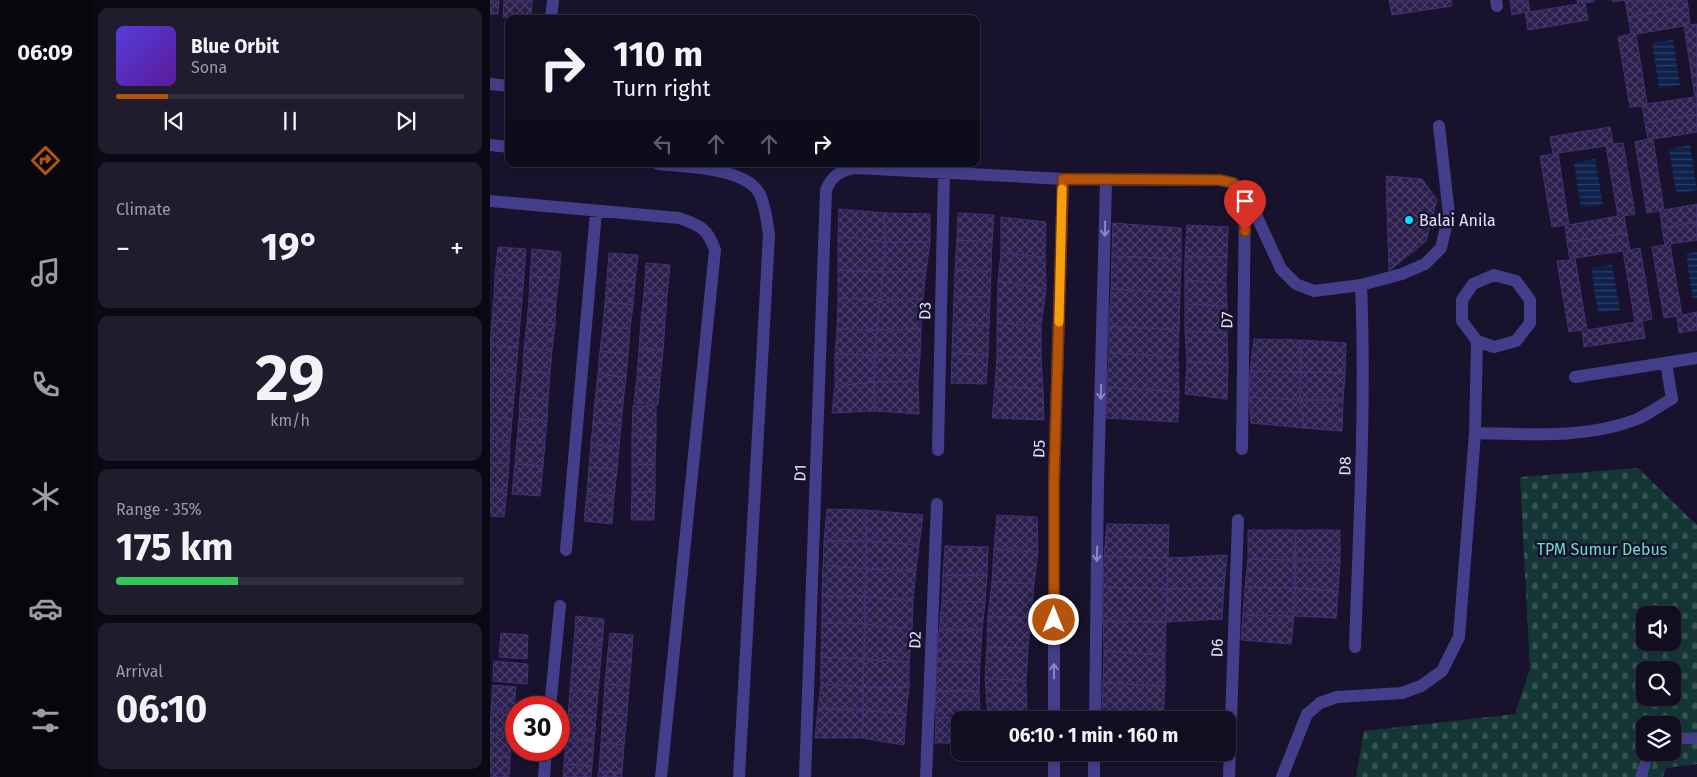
<!DOCTYPE html>
<meta charset="utf-8">
<style>
body{margin:0;font-family:"Fira Sans",sans-serif;background:#1f1c2e;color:#f1f3f6;height:100vh;display:flex;flex-direction:column;font-size:19px;white-space:nowrap}
*{box-sizing:border-box;margin:0}
p{font-size:16px;color:#9c9ca5}
.icon{flex:none;width:28px;height:28px;fill:none;stroke:currentColor;stroke-width:2;stroke-linecap:round;stroke-linejoin:round}
.map{position:relative;flex:1;overflow:hidden}
.sheet{display:flex;flex-direction:column;gap:8px;padding:8px;background:#0a0812;width:400px}
.sheet>*{flex:none}
.banner{position:absolute;left:15px;top:15px;width:475px;height:152px;border-radius:10px;box-shadow:0 2px 8px #0003,0 0 0 1px #312e3f;background:#120e21;color:#f1f3f6;overflow:hidden}
.controls{position:absolute;left:1146px;top:606px;display:grid;gap:10px}
.controls a{display:grid;place-items:center;width:45px;height:45px;border-radius:10px;background:#120e21;box-shadow:0 2px 8px #0003,0 0 0 1px #312e3f;font-size:25px}
.speed{position:absolute;left:15px;top:696px;display:flex;gap:10px;font-size:25px;font-weight:700;text-align:center}
.speed>*{display:grid;place-content:center;width:65px;height:65px;border-radius:50%;background:#120e21;box-shadow:0 2px 8px #0003,0 0 0 1px #312e3f;line-height:1}
.speed .limit{border:8px solid #d22;background:#fff;color:#111}
.pin{position:absolute;display:grid;place-items:center;width:42px;height:42px;color:#fff;margin:-51px -21px;border-radius:50% 50% 50% 0;rotate:-45deg;box-shadow:0 0 5px #0007}
.pin .icon{rotate:45deg}
.me{position:absolute;width:55px;margin:-28px;rotate:0deg;stroke-linejoin:round;filter:drop-shadow(0 0 4px #0008)}
.turn{display:flex;align-items:center;gap:18px;height:105px;padding:0 25px;font-size:22px}
.turn .icon{width:65px;height:65px;stroke-width:2.5}
.turn b{display:block;font-size:35px;line-height:42px}
.lanes{display:flex;align-items:center;height:48px;padding:0 25px;background:#0003;justify-content:center;gap:25px;direction:ltr}
.lanes .off{opacity:.35}
.big{font-size:38px;font-weight:700;line-height:1.1}
.sheet .widget{flex:1;display:flex;flex-direction:column;justify-content:center;gap:8px;min-width:0;padding:0 18px;border-radius:10px;background:#1f1c2e}
.sheet .dial{align-items:center;gap:0}
.dial b{font-size:65px;line-height:1}
.song{display:flex;align-items:center;gap:15px}
.cover{width:60px;height:60px;border-radius:8px;background:linear-gradient(135deg,hsl(250 70% 55%),hsl(270 70% 35%))}
.played{height:5px;border-radius:2px;background:linear-gradient(90deg,#b45309 15%,#312e3f 15%)}
.keys{display:flex;justify-content:space-around;direction:ltr}
.heat{display:flex;justify-content:space-between;align-items:center;font-size:28px;direction:ltr}
.charge{height:8px;border-radius:4px;background:linear-gradient(90deg,#34c759 35%,#312e3f 0)}
.trip{position:absolute;left:461px;top:711px;width:285px;height:50px;border-radius:10px;background:#120e21;box-shadow:0 2px 8px #0003,0 0 0 1px #312e3f;font-weight:700;line-height:50px;text-align:center}
main{display:flex;flex:1;min-height:0}
.dock{display:flex;flex-direction:column;width:90px;justify-content:space-around;align-items:center;background:#07060d;color:#9c9ca5}
.dock .icon{width:35px;height:35px}
.dock .selected{color:#b45309}
.dock b{font-size:22px;color:#f1f3f6}
.map>svg:first-child{display:block}
.cemetery{fill:url(#cemetery-stones);fill-rule:evenodd}
.water{fill:url(#water-rules)}
.building{fill:url(#building-cross-hatch);stroke:#423178;fill-rule:evenodd}
.lines{fill:none;stroke-linecap:round;stroke-linejoin:round}
.lane{stroke:#443e8a;stroke-width:11}
.street{stroke:#443e8a;stroke-width:12}
.oneway{stroke:#8c86be}
.route-casing{stroke:#753606;stroke-width:12}
.route{stroke:#b45309;stroke-width:9}
.slow{stroke:#f59e0b;stroke-width:9}
.poi-dot{fill:#0edafa;stroke:#18122c;stroke-width:2}
.labels{text-anchor:middle;dominant-baseline:central;stroke-width:5;stroke-linejoin:round;paint-order:stroke}
.poi-label{font-size:16px;fill:#e3defe;stroke:#18122c;text-anchor:start}
.street-label{font-size:16px;fill:#e3defe;stroke:#18122c}
.park-label{font-size:16px;fill:#69dfc6;stroke:#18122c}
</style>
<main>
<nav class="dock">
<b>06:09</b>
<svg class="icon selected" aria-label="directions" viewBox="0 0 24 24"><path d="M12 3l9 9-9 9-9-9zM9 14v-3h6M13 9l2 2-2 2"/></svg>
<svg class="icon" aria-label="music" viewBox="0 0 24 24"><path d="M9 18V5l10-2v13"/><circle cx="6" cy="18" r="3"/><circle cx="16" cy="16" r="3"/></svg>
<svg class="icon" aria-label="phone" viewBox="0 0 24 24"><path d="M5 4h4l2 5-3 2q2 4 5 5l2-3 5 2v4C11 20 4 13 5 4z"/></svg>
<svg class="icon" aria-label="climate" viewBox="0 0 24 24"><path d="M12 3v18M4 7l16 10M4 17L20 7"/></svg>
<svg class="icon" aria-label="car" viewBox="0 0 24 24"><path d="M5 17H2v-5l4-1 3-4h7l3 4 3 1v5h-3M9 17h6M6 11h13"/><circle cx="7" cy="17" r="2"/><circle cx="17" cy="17" r="2"/></svg>
<svg class="icon" aria-label="filters" viewBox="0 0 24 24"><path d="M4 7h16M4 17h16"/><circle cx="9" cy="7" r="2"/><circle cx="15" cy="17" r="2"/></svg>
</nav>
<section class="sheet">
<div class="widget">
<div class="song"><i class="cover"></i><div><b>Blue Orbit</b><p>Sona</p></div></div>
<div class="played"></div>
<div class="keys"><svg class="icon" aria-label="previous" viewBox="0 0 24 24"><path d="M18 5L8 12l10 7zM5 5v14"/></svg><svg class="icon" aria-label="pause" viewBox="0 0 24 24"><path d="M8 5v14M16 5v14"/></svg><svg class="icon" aria-label="next" viewBox="0 0 24 24"><path d="M6 5l10 7-10 7zM19 5v14"/></svg></div>
</div>
<div class="widget"><p>Climate</p>
<div class="heat"><a>−</a><b class="big">19°</b><a>+</a></div>
</div>
<div class="widget dial"><b>29</b><p>km/h</p></div>
<div class="widget"><p>Range · 35%</p><b class="big">175 km</b><div class="charge"></div></div>
<div class="widget"><p>Arrival</p><b class="big">06:10</b></div>
</section>
<div class="map">
<svg width="1207" height="777" viewBox="0 0 1207 777">
<defs>
<pattern id="cemetery-stones" width="16" height="16" patternUnits="userSpaceOnUse" patternTransform="scale(1.25)"><rect width="16" height="16" fill="#153636"/><path d="M2 7V4a2 2 0 0 1 4 0v3zM10 15v-3a2 2 0 0 1 4 0v3z" fill="#375354"/></pattern>
<pattern id="water-rules" width="6" height="5" patternUnits="userSpaceOnUse" patternTransform="scale(1.25)"><rect width="6" height="5" fill="#0d214b"/><path d="M0 2.5h6" fill="none" stroke="#304166"/></pattern>
<pattern id="building-cross-hatch" width="8" height="8" patternUnits="userSpaceOnUse" patternTransform="scale(1.25)"><rect width="8" height="8" fill="#2a1f4d"/><path d="M0 0l8 8M0 8l8-8" fill="none" stroke="#493f68"/></pattern>
</defs>
<rect width="100%" height="100%" fill="#18122c"/>
<path class="cemetery" d="M1148 468 1207 525V764L1176 768 1173 777H866L874 731 1025 714 1040 669 1030 477ZM1155 615H1182V642H1155ZM1155 670H1182V698H1155ZM1155 725H1182V752H1155Z"/>
<path class="water" d="M1183 40 1190 85 1169 88 1162 43Z
M1200 145 1207 190 1186 193 1179 149Z
M1105 159 1113 205 1091 208 1084 163Z
M1207 252V298L1203 299 1196 254Z
M1122 265 1130 310 1108 313 1101 268Z"/>
<path class="building" d="M0 0H9L8 14H0Z
M14 0H42L41 19 13 17Z
M899 0H961L962 6 902 15Z
M1020 0H1038L1040 12 1088 4 1087 0 1105 1 1095 3 1098 20 1038 30 1035 12 1022 15Z
M1122 0H1197L1198 7 1138 17 1135 0 1123 2Z
M1198 7 1200 25 1207 24V114L1155 123 1152 106 1140 107 1128 37 1141 34 1138 17ZM1194 26 1205 97 1157 104 1146 34Z
M1207 114V132L1163 139 1174 210 1207 204V222L1172 228 1170 211 1157 213 1145 142 1158 139 1155 123Z
M1120 127 1123 144 1133 143 1145 214 1134 216 1137 233 1077 242 1075 225 1062 227 1050 156 1063 154 1060 137ZM1116 146 1128 216 1079 225 1068 153Z
M896 176 932 179 947 200 936 241 899 271Z
M349 209 394 213 395 242 348 236Z
M394 213 440 214V242H395Z
M468 213 504 215 502 242 467 240Z
M511 217 556 222 555 257 511 253Z
M1207 222V240L1180 244 1192 315 1207 312V330L1189 333 1187 316 1174 318 1162 247 1175 245 1172 228Z
M623 223 691 228V259L622 256Z
M697 225 738 227 737 257 695 256Z
M1137 233 1140 250 1150 248 1162 319 1152 321 1155 338 1094 347 1092 330 1079 332 1067 261 1080 260 1077 242ZM1133 251 1145 322 1097 330 1085 258Z
M348 236 395 242 393 272 348 270Z
M467 240 502 242 501 271 465 270Z
M395 242H440L436 271 393 272Z
M8 247 36 249 34 276 5 274Z
M42 249 71 252 69 278 40 276Z
M119 253 148 255 145 282 117 279Z
M511 253 555 257 556 289 508 281Z
M622 256 691 259 690 293 621 289Z
M695 256 737 257 736 283 695 280Z
M156 263 180 265 177 295 154 293Z
M348 270 393 272 390 300 348 298Z
M465 270 501 271 500 297 464 296Z
M436 271 433 299 390 300 393 272Z
M5 274 34 276 32 299 4 297Z
M40 276 69 278 66 301 39 299Z
M117 279 145 282 143 305 115 302Z
M695 280 736 283 737 306 695 304Z
M508 281 556 289 551 326 507 323Z
M621 289 690 293 689 330 619 326Z
M154 293 177 295 175 323 151 321Z
M464 296 500 297 499 326 463 324Z
M4 297 32 299 30 323 2 320Z
M348 298 390 300 387 330 347 329Z
M39 299 66 301 65 325 37 323Z
M433 299 431 329 387 330 390 300Z
M115 302 143 305 140 329 113 326Z
M695 304 737 306V333L695 331Z
M2 320 30 323 28 348 0 345Z
M151 321 175 323 173 351 149 349Z
M37 323 65 325 62 350 34 348Z
M507 323 551 326V358L507 356Z
M463 324 499 326 498 355 462 353Z
M113 326 140 329 138 354 110 351Z
M619 326 689 330 688 357 619 353Z
M347 329 387 330 385 355 345 354Z
M431 329 430 355H385L387 330Z
M695 331 737 333 738 364 697 362Z
M764 339 810 340 811 372 760 371Z
M810 340 856 343 855 373 811 372Z
M0 345 28 348 26 371 0 369Z
M34 348 62 350 60 373 33 371Z
M149 349 173 351 170 378 147 377Z
M110 351 138 354 136 377 108 374Z
M462 353 498 355 496 384 461 383Z
M619 353 688 357 689 392 617 387Z
M345 354 385 355 384 382 345 386Z
M385 355H430L428 381 384 382Z
M507 356 551 358 553 389 505 386Z
M697 362 738 364 737 399 695 394Z
M0 369 26 371 24 397 0 395Z
M33 371 60 373 58 400 30 397Z
M760 371 811 372 810 400 759 397Z
M811 372 855 373 853 400H810Z
M108 374 136 377 133 403 105 400Z
M147 377 170 378 168 405 144 403Z
M428 381 429 414 385 411 384 382Z
M384 382 385 411 342 413 345 386Z
M505 386 553 389 554 420 502 418Z
M617 387 689 392 688 422 616 418Z
M0 395 24 397 22 419 0 417Z
M30 397 58 400 57 421 29 419Z
M759 397 810 400 814 428 761 423Z
M105 400 133 403 131 425 103 422Z
M810 400H853L852 431 814 428Z
M143 405 166 406V437L142 436Z
M0 417 22 419 20 441 0 439Z
M29 419 57 421 55 443 27 441Z
M103 422 131 425 129 447 101 444Z
M142 436 166 437 165 465 142 464Z
M0 439 20 441 19 464 0 462Z
M27 441 55 443 53 466 25 464Z
M101 444 129 447 127 470 99 467Z
M0 462 19 464 17 490 0 489Z
M25 464 53 466 50 496 22 494Z
M142 464 165 465V492H142Z
M99 467 127 470 124 496 97 494Z
M0 489 17 490 14 517 0 516Z
M142 492H165L164 520H141Z
M97 494 124 496 122 524 94 521Z
M337 509 376 510V541H334Z
M376 510 433 515 429 545 376 541Z
M507 515 547 517 548 552 504 549Z
M617 524 679 525 678 558 614 556Z
M758 530H806L805 560 758 559Z
M806 530H850V560H805Z
M334 541H376V569L333 565Z
M376 541 429 545 426 570 376 569Z
M455 546 498 547 497 575H453Z
M504 549 548 552 544 584 502 582Z
M737 555 734 588 677 589 678 558Z
M614 556 678 558 677 589 613 587Z
M758 559 805 560V588L755 587Z
M805 560H850L848 591 805 588Z
M333 565 376 569 375 596H332Z
M376 569 426 570 423 601 375 596Z
M453 575H497L495 602 452 601Z
M502 582 544 584 541 618 498 616Z
M613 587 677 589 676 622 613 621Z
M755 587 805 588 804 616 753 615Z
M734 588 732 619 676 622 677 589Z
M805 588 848 591 846 618 804 616Z
M332 596H375V624L332 623Z
M375 596 423 601 422 629 375 624Z
M452 601 495 602 492 630H449Z
M753 615 804 616 801 644 751 640Z
M86 616 114 619 112 645 84 643Z
M498 616 541 618 538 648 497 647Z
M613 621 676 622 675 655 614 651Z
M332 623 375 624 374 659 331 657Z
M375 624 422 629 419 662 374 659Z
M449 630H492L490 662 447 661Z
M11 633 38 635 37 659 9 657Z
M120 633 143 635 141 663 117 661Z
M84 643 112 645 110 668 82 666Z
M497 647 538 648 536 681 495 678Z
M614 651 675 655V686L613 683Z
M331 657 374 659 373 687 331 684Z
M374 659 419 662V687H373Z
M4 661 38 664 37 684 3 681Z
M117 661 141 663 139 686 115 684Z
M447 661 490 662 489 691H445Z
M82 666 110 668 108 692 80 690Z
M495 678 536 681 537 714 498 716Z
M613 683 675 686 673 719 612 718Z
M115 684 139 686 137 714 113 712Z
M331 684 373 687V710L328 709Z
M3 685 26 687 24 711 1 709Z
M373 687H419L416 714 373 710Z
M80 690 108 692 106 717 78 715Z
M445 691H489L490 718H446Z
M1 709 24 711 22 736 0 734Z
M328 709 373 710 372 738H325Z
M373 710 416 714 414 745 372 738Z
M113 712 137 714 134 745 111 743Z
M537 714 536 720H497L498 716Z
M78 715 106 717 104 741 76 738Z
M446 718H490V720H470V743H445Z
M612 718 673 719V720H612Z
M0 734 22 736 20 758 0 756Z
M76 738 104 741 102 766 74 764Z
M111 743 134 745 132 773 109 771Z
M0 756 20 758 19 777H0Z
M74 764 102 766 101 777H73Z
M109 771 132 773V777H108Z"/>
<g class="lines">
<path class="lane" d="M1182 739 1207 738
M1151 777 1159 752"/>
<path class="street" d="M1006 0 1007 6
M61 19 63 0
M0 84 19 86
M0 145 19 147
M168 164C195 167 260 167 271 197 276 209 277 223 279 235L249 777
M0 201 189 218C210 226 217 227 225 250L171 777
M1004 275 1026 281 1040 300V323L1026 341 1004 347 987 341 972 321V300L983 284Z
M1085 377 1207 358
M985 433C1038 434 1094 439 1145 420 1158 415 1170 405 1182 399L1176 363
M752 449 755 196
M448 450 454 173
M76 550 106 212
M865 647C869 526 876 405 871 285
M60 708 70 606
M564 720V481L573 179
M605 720 608 483 616 181
M564 752V777
M54 777 56 750
M315 777 336 190C342 176 350 170 366 168L573 179 729 180 743 183 755 191 791 269 806 284 824 291 871 285 912 274 935 264 951 248 959 214 949 126
M436 777 447 504
M604 777V752
M739 777 748 520
M792 777 817 714 830 703 847 697 912 693 931 686 952 671 969 637 985 433 987 341"/>
</g>
<defs><path id="oneway-shaft" d="M-6 0H5M1.5-3L5.5 0L1.5 3" fill="none" stroke-width="1.6" stroke-linecap="round" stroke-linejoin="round" transform="scale(1.25)"/></defs>
<g class="oneway">
<use href="#oneway-shaft" transform="translate(615 229) rotate(91)"/>
<use href="#oneway-shaft" transform="translate(611 392) rotate(91)"/>
<use href="#oneway-shaft" transform="translate(607 554) rotate(91)"/>
<use href="#oneway-shaft" transform="translate(564 671) rotate(-90)"/>
</g>
<g class="lines">
<defs>
<path id="route" d="M564 620V481L573 179 730 180 743 183 755 192V231"/>
</defs>
<use href="#route" class="route-casing"/>
<use href="#route" class="route"/>
<path class="slow" d="M569 322 572 189"/>
</g>
<circle class="poi-dot" cx="919" cy="220" r="5"/>
<g class="labels">
<g class="poi-label">
<text x="929" y="220">Balai Anila</text>
</g>
<g class="street-label">
<text transform="translate(435 311) rotate(-89)">D3</text>
<text transform="translate(737 320) rotate(-89)">D7</text>
<text transform="translate(549 449) rotate(-88)">D5</text>
<text transform="translate(855 466) rotate(-89)">D8</text>
<text transform="translate(310 473) rotate(-88)">D1</text>
<text transform="translate(425 640) rotate(-88)">D2</text>
<text transform="translate(727 648) rotate(-88)">D6</text>
</g>
<g class="park-label">
<text x="1112" y="549">TPM Sumur Debus</text>
</g>
</g>
</svg>
<div class="controls">
<a><svg class="icon" aria-label="sound" viewBox="0 0 24 24"><path d="M4 9h4l5-4v14l-5-4H4zM17 9q2 3 0 6"/></svg></a>
<a><svg class="icon" aria-label="search" viewBox="0 0 24 24"><circle cx="10" cy="10" r="6"/><path d="M15 15l6 6"/></svg></a>
<a><svg class="icon" aria-label="layers" viewBox="0 0 24 24"><path d="M12 4l9 5-9 5-9-5zM3 14l9 5 9-5"/></svg></a>
</div>
<div class="speed"><div class="limit">30</div></div>
<div class="pin" style="left:755px;top:231px;background:#d93025"><svg class="icon" aria-label="arrive" viewBox="0 0 24 24"><path d="M6 21V4h12l-3 4 3 4H6"/></svg></div>
<svg class="me" style="left:564px;top:620px" viewBox="-20 -20 40 40"><circle r="17" fill="#b45309" stroke="#fff" stroke-width="3"/><path d="M0-11L8 9 0 5-8 9z" fill="#fff"/></svg>
<div class="trip">06:10 · 1 min · 160 m</div>
<div class="banner">
<div class="turn"><svg class="icon" aria-label="right" viewBox="0 0 24 24"><path d="M7 20v-9h11M14 6l5 5-5 5"/></svg><div><b>110 m</b>Turn right</div></div>
<div class="lanes"><svg class="icon off" aria-label="left" viewBox="0 0 24 24"><path d="M17 20v-9H6M10 6l-5 5 5 5"/></svg><svg class="icon off" aria-label="ahead" viewBox="0 0 24 24"><path d="M12 20V5M6 11l6-6 6 6"/></svg><svg class="icon off" aria-label="ahead" viewBox="0 0 24 24"><path d="M12 20V5M6 11l6-6 6 6"/></svg><svg class="icon" aria-label="right" viewBox="0 0 24 24"><path d="M7 20v-9h11M14 6l5 5-5 5"/></svg></div>
</div>
</div>
</main>
